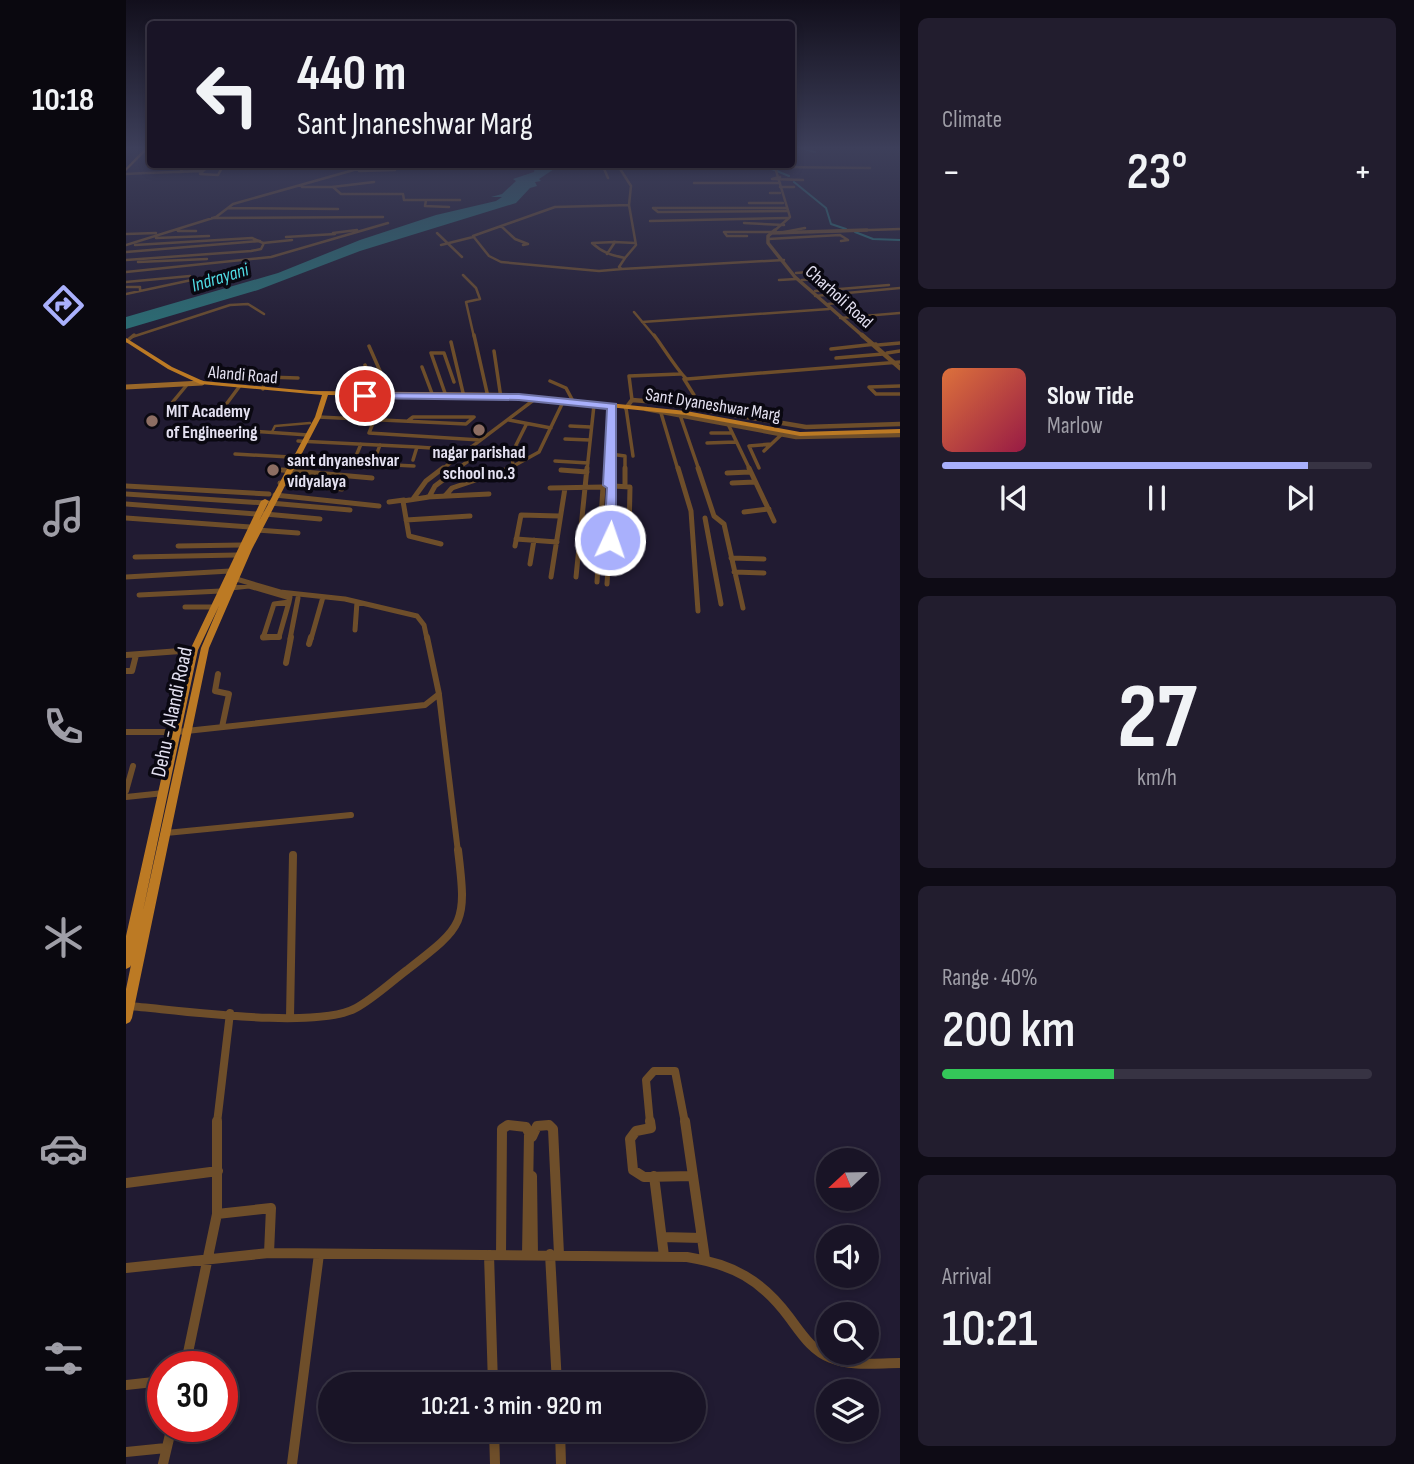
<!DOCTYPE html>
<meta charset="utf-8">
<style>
body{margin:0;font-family:"Sofia Sans Condensed",sans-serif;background:#221d2e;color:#f1f3f6;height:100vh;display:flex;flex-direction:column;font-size:26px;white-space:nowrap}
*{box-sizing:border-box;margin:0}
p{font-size:23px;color:#9f9ea7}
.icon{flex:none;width:38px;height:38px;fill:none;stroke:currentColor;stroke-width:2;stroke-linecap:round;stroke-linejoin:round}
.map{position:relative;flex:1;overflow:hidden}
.details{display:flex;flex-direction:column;gap:18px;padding:18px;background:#0e0b15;width:514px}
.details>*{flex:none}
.top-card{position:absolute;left:21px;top:21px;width:648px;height:147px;border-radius:7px;box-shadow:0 4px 10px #0003,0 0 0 2px #373343;background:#191426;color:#f1f3f6;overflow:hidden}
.needle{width:46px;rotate:248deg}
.fabs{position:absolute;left:690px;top:1148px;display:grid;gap:14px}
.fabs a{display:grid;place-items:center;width:63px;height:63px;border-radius:50%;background:#191426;box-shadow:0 4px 10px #0003,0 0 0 2px #373343;font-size:35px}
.speed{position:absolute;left:21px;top:1351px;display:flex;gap:14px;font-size:35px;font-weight:700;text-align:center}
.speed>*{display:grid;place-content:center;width:91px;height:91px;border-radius:50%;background:#191426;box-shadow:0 4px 10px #0003,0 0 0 2px #373343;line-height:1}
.speed .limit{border:10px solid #d22;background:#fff;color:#111}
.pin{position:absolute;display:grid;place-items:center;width:60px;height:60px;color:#fff;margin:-30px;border:4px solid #fff;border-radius:50%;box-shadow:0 2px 7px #0007}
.me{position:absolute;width:77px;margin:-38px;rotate:3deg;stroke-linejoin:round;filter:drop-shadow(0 0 5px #0008)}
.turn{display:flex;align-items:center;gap:24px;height:147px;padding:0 35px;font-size:32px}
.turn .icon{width:91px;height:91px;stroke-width:2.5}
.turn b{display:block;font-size:49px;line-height:60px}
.big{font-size:52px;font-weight:600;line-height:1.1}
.details .tile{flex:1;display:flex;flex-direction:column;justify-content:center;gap:10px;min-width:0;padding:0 24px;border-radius:10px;background:#221d2e}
.details .dial{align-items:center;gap:0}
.dial b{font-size:91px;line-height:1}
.song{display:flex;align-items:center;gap:21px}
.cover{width:84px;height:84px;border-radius:10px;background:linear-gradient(135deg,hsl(20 70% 55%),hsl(340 70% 35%))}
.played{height:7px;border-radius:4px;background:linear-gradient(90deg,#a9b0fc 85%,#373343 85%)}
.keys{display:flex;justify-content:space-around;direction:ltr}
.heat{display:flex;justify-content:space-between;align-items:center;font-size:38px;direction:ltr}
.charge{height:10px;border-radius:5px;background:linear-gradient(90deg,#34c759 40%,#373343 0)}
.trip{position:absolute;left:192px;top:1372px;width:388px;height:70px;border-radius:35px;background:#191426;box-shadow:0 4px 10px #0003,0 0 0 2px #373343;font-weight:600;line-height:70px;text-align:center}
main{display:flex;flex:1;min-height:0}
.tab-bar{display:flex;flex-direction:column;width:126px;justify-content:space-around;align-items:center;background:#0a080f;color:#9f9ea7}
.tab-bar .icon{width:49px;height:49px}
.tab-bar .current{color:#a9b0fc}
.tab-bar b{font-size:32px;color:#f1f3f6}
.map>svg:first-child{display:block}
.water{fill:#297176}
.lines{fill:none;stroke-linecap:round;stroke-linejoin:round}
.stream{stroke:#297176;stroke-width:2}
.pedestrian{stroke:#6e4e2a;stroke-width:2.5}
.minor-far5{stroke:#6e4e2a;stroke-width:2.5}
.minor-far4{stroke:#6e4e2a;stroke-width:3.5}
.minor-far3{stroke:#6e4e2a;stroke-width:5}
.minor-far2{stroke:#6e4e2a;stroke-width:6}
.minor-far1{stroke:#6e4e2a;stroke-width:8}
.minor{stroke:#6e4e2a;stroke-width:10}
.tertiary-far3{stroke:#6e4e2a;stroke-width:2.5}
.tertiary-far2{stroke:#6e4e2a;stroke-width:3.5}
.tertiary-far1{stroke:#6e4e2a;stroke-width:4.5}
.tertiary{stroke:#6e4e2a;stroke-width:5}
.secondary{stroke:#9a6729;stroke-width:5}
.primary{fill:#bc7a24;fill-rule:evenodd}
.route{fill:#a9b0fc;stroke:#6e72a4;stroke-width:2}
.education-dot{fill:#8d6e63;stroke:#0a0811;stroke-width:2.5}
.labels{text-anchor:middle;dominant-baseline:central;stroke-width:7;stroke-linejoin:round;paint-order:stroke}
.far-street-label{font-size:18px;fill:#e4e1f1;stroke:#0a0811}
.far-poi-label{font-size:18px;font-weight:bold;fill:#e4e1f1;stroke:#0a0811;text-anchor:start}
.far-water-label{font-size:19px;font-style:italic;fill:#50dce4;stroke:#0a0811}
.street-label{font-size:21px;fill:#e4e1f1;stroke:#0a0811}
</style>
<main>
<nav class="tab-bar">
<b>10:18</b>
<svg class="icon current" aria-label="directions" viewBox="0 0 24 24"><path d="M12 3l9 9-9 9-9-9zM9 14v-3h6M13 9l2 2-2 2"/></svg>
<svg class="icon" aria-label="music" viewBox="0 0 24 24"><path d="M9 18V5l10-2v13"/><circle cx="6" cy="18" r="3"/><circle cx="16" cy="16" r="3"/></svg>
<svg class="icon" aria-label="phone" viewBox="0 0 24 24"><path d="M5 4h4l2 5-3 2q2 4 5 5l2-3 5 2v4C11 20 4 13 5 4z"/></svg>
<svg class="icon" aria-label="climate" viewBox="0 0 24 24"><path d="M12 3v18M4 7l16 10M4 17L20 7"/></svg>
<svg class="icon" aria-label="car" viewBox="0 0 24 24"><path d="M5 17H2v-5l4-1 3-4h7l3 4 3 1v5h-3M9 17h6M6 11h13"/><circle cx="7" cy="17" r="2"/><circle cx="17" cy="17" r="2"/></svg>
<svg class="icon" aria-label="filters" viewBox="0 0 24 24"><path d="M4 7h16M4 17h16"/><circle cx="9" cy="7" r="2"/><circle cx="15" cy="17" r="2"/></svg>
</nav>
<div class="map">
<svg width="774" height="1464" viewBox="0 0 774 1464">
<rect width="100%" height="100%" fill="#211b32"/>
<path class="water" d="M418 165H434L413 179 415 181 409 182 411 186 404 188 390 203 234 251 132 290 0 329V317L152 273 234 240 310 215 370 201 376 197H365L376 194 390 181 387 179 408 172 409 168Z"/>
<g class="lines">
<path class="stream" d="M674 148 689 152
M608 164 646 169 663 176
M668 182 700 208 705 224 720 229
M729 232 747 239 774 240"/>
<path class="pedestrian" d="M146 432 149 426 184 423"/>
<path class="minor-far5" d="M730 148H733
M476 164 482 178
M491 164 505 186 503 205
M35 166H57L55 172
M650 167 744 168
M79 168H69L97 166 92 175 74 174 82 166
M233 171 269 170
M21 173 75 171
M0 174 19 173
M654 177 646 179 677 180
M568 183H654
M176 187H207L215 194H277L278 200H334
M206 187 248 182
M654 187H668
M644 193H654
M300 200 299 206 323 207
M623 203H657
M102 208 212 209
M661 208H527L532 212 662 211
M86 218 257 217
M524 221 663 218
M618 223 658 225
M375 226 389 239 402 244 397 245
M52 231H70
M598 232H647
M598 232 601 236H621
M207 233 231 230
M311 233 336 257
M653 233 679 228
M0 234 30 233
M160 237 209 234
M30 238 83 236
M642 239 714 235 722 240 715 241
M488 242 509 243
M0 245 90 217 107 204 249 164
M9 245 126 238 137 243 166 240
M315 245 347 237
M0 252 134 241
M481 254 489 242 466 243C477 253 485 255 499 258L493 267 496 269 658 260
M0 260 125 251 135 249 138 243
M12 262 81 259
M496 269 473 271 375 262 363 256 347 236 429 207 503 205 510 245 499 258
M0 272 145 257 262 223
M670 273 695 271
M337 275 350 288 354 299 340 302 348 337
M653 280 670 279
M676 280 693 279
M0 282 64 276
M0 287H14V291
M689 291 763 285
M0 294 103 272
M689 296 774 288
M702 304 719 302
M508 312 529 337
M714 318 774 313
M516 322 703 309
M6 337 104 305 122 304 138 314"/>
<path class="minor-far4" d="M348 335 362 397
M528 335C535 344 555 376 561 379L774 362
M1 341 8 335
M325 342 338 397
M752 345 774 343
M243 346 265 396
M705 349 750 344
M368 351 375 398
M761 353 774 351
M710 358 757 354
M239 365 252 396
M296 367 307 396
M558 379 568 395 565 407
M424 381 440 388 448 403
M60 386 40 410 93 414 113 387
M774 386 743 387 750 394H774
M137 389 139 377 172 378
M320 396 305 353H318L328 382
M506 400 503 376 554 374
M500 408 507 456
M535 413 552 470
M554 415 573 470
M192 417 340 424 348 417H287L283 420
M249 418 243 433 354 440
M383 420 425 428
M602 424 624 470
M444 426 464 427
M108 430 182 435
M585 433H606
M439 439 464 440
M172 441 291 447 287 460
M581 443 610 442
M291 447 319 449
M638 451 655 435
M109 454 164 457
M484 454 499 456V470
M230 456 235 444
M167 460 288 466
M429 461 462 463
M247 464 254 445
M387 467 386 453 400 425
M633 468 623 446 645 444
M315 470 409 399
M330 470 357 450
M380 470 413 452 437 402
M461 470 468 405
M483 470 486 407"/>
<path class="minor-far3" d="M499 468V486
M552 468 565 511 572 611
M572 468 588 516 598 524 617 608
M623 468 648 521
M156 470 246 478
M435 470 461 472
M601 473 624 472
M154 483 216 489
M606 483 629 482
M0 486 143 494
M487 486 504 487 503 533
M424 488 477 487 471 582
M0 494 138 503
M149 495 253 506
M319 496 326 488 385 468
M301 497 363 494
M287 499 300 481 317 468
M263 502 278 500
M144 503 224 510
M0 504 131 514
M618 512 643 509
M139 514 194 519
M0 518 124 527
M579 518 595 604
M280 520 344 516
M131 530 172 533
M390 539 431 542
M315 544 283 536 277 501 303 497 309 486 333 468
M52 546 116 545
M389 546 395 515 433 516
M9 557 111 555
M605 558 638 559
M404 564 408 540
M608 572 638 573
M425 577 439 488
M450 577 461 468
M107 578 154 592 219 599 291 616 298 625 301 639
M481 584 487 486 482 481 483 468
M105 588 123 586 161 597
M13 595 95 591
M163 602 153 637 137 638 148 604Z
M163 602 164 597
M59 607H87
M229 630 231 602
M164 639 172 598
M185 639 197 597"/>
<path class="minor-far2" d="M137 637H153
M183 644 185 637
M0 655 68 650
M160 663 165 637
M0 671H6L10 655
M92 674 89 691 103 694 96 727
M313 695 332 852
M0 732H51L299 705 313 694 301 637
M0 791 7 766
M0 797 38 793
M40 833 225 815"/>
<path class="minor-far1" d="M3 1006C52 1010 190 1030 230 1008 248 998 265 982 281 970 339 925 341 924 332 850
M164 1017 167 855
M91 1123 104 1013
M524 1123 520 1080 528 1071H549L559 1123"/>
<path class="minor" d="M524 1121 525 1128 510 1131 504 1139 507 1170 518 1177 567 1176
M559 1121 567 1176
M406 1137 411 1126 423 1125 427 1129 433 1254
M406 1176 407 1255
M528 1176 538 1256
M567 1176 579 1259
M0 1183 92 1171
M91 1214 145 1208 143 1253
M536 1237 576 1238
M424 1254 431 1384
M363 1255 367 1384
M375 1255 376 1129 382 1125 400 1127 403 1133 401 1255
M0 1268 143 1253 561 1257C606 1264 636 1280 663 1317 675 1333 686 1351 705 1358 726 1367 751 1363 774 1363
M59 1367 91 1214V1121
M0 1385 37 1381
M368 1430 369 1464
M434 1430 435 1464
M0 1452 40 1448
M37 1464 46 1426
M166 1464 193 1254"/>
<path class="tertiary-far3" d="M647 232 664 217 648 164
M684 232 774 229"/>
<path class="tertiary-far2" d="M649 230 642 236V243L669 277 738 337
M645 233 741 230"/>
<path class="tertiary-far1" d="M736 335 774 368
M500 408 506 400 531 402 680 427 774 424
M520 409 670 437 774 435"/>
<path class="tertiary" d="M0 577 104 571"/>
<path class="secondary" d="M0 387 76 383"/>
<path class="primary" d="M19 148H23L0 171V168Z
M0 338 46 367 77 381 185 391 386 393 560 411 674 432 774 429V433L674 436 560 415 386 397 202 395 195 417 126 549 83 648 6 1018 4 1022 0 1024V989L5 965 4 967 0 969V936L64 650 135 501 139 499 143 501 133 521 189 417 196 395 74 384 42 369 0 342ZM93 606 75 648 17 911 72 650Z"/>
</g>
<linearGradient id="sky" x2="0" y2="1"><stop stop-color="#120f1c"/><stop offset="0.42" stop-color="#3d3f5a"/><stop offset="1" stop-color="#3d3f5a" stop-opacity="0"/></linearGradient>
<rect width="774" height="353" fill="url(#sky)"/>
<path class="route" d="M239 393 393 394 490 404V540L484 544 478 540 481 488 477 485 481 409 393 400 235 398Z"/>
<g class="education-dot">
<circle cx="26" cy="421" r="7"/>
<circle cx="353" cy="430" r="7"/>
<circle cx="147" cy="470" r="7"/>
</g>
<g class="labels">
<g class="far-street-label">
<text transform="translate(713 297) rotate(42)">Charholi Road</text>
<text transform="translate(117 375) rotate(5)">Alandi Road</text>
<text transform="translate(587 405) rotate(9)">Sant Dyaneshwar Marg</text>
</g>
<g class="far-poi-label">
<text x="40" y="411">MIT Academy<tspan x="40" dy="21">of Engineering</tspan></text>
<text x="353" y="452" text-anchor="middle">nagar parishad<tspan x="353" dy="21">school no.3</tspan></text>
<text x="161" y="460">sant dnyaneshvar<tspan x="161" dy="21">vidyalaya</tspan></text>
</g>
<g class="far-water-label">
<text transform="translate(94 278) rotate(-17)">Indrayani</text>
</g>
<g class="street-label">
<text transform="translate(46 712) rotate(-78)">Dehu - Alandi Road</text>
</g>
</g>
</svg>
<div class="fabs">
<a><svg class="needle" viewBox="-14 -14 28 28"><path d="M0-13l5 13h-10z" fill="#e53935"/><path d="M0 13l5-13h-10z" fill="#9f9ea7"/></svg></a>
<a><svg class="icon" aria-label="sound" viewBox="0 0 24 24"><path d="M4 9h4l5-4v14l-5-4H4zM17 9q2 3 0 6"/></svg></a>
<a><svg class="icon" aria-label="search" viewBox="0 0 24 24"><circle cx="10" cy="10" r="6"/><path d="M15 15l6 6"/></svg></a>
<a><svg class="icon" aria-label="layers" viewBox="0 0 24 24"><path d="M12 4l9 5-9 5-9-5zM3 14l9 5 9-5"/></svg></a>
</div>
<div class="speed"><div class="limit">30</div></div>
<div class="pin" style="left:239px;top:396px;background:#d93025"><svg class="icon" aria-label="arrive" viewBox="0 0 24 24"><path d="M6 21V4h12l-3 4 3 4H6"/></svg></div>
<svg class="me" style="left:484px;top:540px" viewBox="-20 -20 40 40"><circle r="17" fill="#a9b0fc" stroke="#fff" stroke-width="3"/><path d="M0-11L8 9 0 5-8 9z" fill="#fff"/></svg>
<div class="trip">10:21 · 3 min · 920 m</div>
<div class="top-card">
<div class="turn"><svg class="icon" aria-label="left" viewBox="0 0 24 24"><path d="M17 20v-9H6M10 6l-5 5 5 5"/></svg><div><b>440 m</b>Sant Jnaneshwar Marg</div></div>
</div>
</div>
<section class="details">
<div class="tile"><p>Climate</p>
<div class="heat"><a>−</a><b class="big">23°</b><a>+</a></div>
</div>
<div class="tile">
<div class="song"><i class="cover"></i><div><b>Slow Tide</b><p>Marlow</p></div></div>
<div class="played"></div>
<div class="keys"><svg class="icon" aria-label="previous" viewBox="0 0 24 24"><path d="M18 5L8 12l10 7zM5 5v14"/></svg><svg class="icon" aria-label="pause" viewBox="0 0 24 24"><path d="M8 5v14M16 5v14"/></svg><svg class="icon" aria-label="next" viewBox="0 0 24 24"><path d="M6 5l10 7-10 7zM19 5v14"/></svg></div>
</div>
<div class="tile dial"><b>27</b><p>km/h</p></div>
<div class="tile"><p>Range · 40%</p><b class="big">200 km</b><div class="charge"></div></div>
<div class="tile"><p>Arrival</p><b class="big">10:21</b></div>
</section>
</main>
